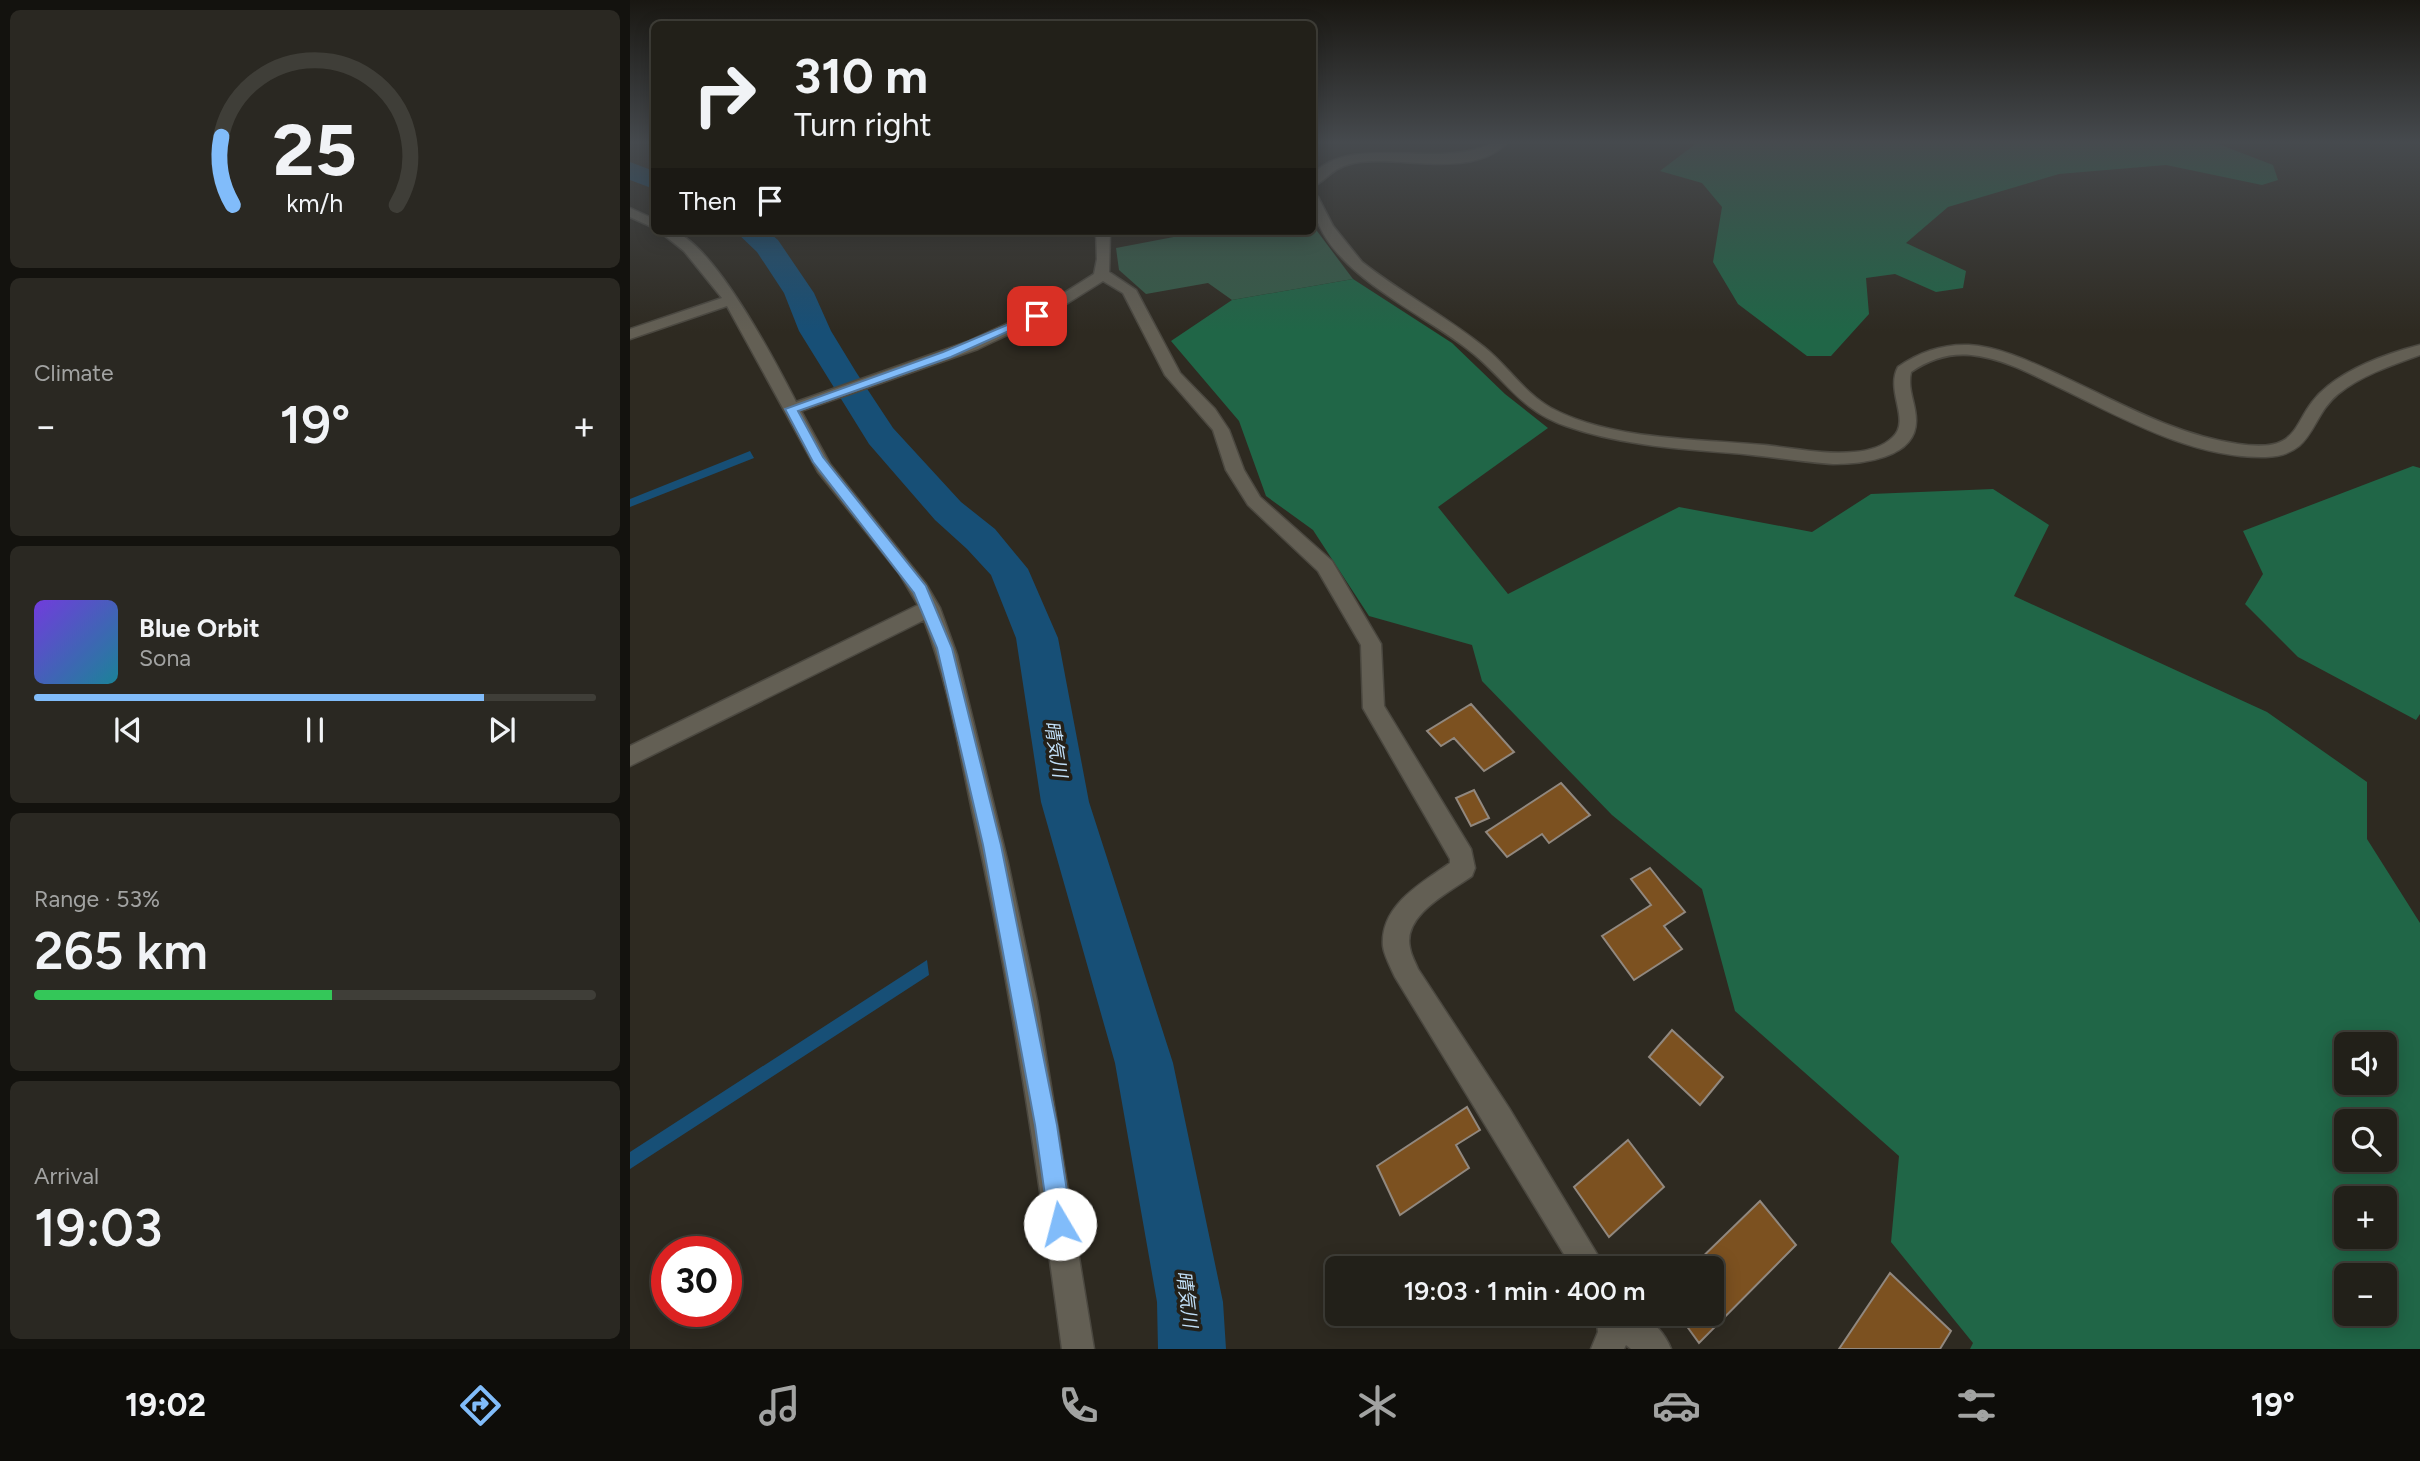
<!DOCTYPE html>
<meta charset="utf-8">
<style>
body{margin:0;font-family:Figtree,"Noto Sans JP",sans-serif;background:#2a2822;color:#f1f3f6;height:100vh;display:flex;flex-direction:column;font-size:26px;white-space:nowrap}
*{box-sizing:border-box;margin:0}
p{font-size:23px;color:#a2a3a2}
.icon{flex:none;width:38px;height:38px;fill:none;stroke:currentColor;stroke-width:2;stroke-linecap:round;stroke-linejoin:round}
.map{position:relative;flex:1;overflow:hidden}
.details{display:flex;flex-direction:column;gap:10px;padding:10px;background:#13120e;width:630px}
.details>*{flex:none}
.banner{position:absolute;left:21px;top:21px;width:665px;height:214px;border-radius:10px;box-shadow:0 4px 18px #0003,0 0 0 2px #3f3e38;background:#222019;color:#f1f3f6;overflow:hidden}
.fabs{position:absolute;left:1704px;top:1032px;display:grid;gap:14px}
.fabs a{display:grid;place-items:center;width:63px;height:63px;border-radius:10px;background:#222019;box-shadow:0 4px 18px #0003,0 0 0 2px #3f3e38;font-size:35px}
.speed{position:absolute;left:21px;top:1236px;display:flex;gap:14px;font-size:35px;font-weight:700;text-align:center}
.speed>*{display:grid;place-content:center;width:91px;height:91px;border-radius:50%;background:#222019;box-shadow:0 4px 18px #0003,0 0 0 2px #3f3e38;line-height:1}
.speed .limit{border:10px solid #d22;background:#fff;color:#111}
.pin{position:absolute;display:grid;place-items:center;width:60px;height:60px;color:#fff;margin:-30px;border-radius:14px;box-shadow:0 4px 10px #0006}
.me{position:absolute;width:77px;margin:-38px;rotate:352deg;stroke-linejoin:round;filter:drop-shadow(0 0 5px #0008)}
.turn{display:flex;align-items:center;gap:24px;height:147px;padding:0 28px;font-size:32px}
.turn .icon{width:91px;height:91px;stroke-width:2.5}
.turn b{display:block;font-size:49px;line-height:60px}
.then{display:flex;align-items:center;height:66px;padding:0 28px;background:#0003;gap:14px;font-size:26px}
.big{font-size:52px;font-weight:600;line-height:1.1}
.details .tile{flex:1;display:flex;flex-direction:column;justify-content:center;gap:10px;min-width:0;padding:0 24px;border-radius:10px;background:#2a2822}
.details .dial{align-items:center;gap:0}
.dial svg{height:182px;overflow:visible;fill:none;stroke:#3f3e38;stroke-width:7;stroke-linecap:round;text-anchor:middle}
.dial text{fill:#f1f3f6;stroke:none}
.song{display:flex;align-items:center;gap:21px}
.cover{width:84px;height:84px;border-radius:10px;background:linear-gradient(135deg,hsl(260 70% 55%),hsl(190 70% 35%))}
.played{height:7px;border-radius:4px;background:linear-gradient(90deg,#81bcfa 80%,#3f3e38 80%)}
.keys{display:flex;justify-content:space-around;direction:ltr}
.heat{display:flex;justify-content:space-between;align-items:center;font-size:38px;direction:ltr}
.charge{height:10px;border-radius:5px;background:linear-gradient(90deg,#34c759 53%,#3f3e38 0)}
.trip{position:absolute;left:695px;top:1256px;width:399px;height:70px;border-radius:10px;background:#222019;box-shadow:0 4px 18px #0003,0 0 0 2px #3f3e38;font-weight:600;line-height:70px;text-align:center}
.tabs{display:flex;height:112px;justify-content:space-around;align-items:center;background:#0e0d0a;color:#a2a3a2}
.tabs .icon{width:49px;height:49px}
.tabs .active{color:#81bcfa}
.tabs b{font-size:32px;color:#f1f3f6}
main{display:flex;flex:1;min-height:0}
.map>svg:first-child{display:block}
.green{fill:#355c48}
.forest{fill:#206647;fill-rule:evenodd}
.water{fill:#174f76}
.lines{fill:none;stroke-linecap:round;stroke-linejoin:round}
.river{fill:#174f76;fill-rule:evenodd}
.building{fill:#7c5120;stroke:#91887f;stroke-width:2}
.minor-casing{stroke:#4b4840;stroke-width:3}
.minor{fill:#635f54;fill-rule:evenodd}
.route{fill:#81bcfa;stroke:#547aa2;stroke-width:2}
.labels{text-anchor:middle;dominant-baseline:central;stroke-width:7;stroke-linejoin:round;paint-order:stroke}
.water-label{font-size:19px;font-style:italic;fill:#c0def6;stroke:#242018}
</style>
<main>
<section class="details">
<div class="tile dial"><svg viewBox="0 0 100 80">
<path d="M14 69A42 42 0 1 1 86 69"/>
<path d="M14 69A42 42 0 0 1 9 39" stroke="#81bcfa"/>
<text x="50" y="56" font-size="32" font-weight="700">25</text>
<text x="50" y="72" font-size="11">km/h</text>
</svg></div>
<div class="tile"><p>Climate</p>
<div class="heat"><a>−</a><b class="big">19°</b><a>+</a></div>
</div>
<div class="tile">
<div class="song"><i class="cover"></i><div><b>Blue Orbit</b><p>Sona</p></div></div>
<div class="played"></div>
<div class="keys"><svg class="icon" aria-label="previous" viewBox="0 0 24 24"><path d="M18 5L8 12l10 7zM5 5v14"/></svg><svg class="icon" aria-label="pause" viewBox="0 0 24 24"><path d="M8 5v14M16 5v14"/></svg><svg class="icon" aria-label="next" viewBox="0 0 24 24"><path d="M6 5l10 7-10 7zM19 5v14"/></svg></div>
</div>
<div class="tile"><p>Range · 53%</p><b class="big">265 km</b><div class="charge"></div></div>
<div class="tile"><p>Arrival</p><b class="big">19:03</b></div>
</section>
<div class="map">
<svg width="1790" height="1349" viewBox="0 0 1790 1349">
<rect width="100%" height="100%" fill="#2e2a21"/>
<path class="green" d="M683 218 687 231 723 279 602 300 578 283 516 294 489 270 486 248 575 231H682Z"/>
<path class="forest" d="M1068 142H1573L1591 145 1643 165 1648 180 1632 185 1536 165 1429 174 1318 207 1276 243 1336 271 1333 288 1306 292 1265 274 1236 278 1239 314 1201 356H1177L1108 304 1083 262 1092 207 1072 183 1030 171Z
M723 279 822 343 875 394 918 428 808 507 878 594 1049 507 1182 532 1241 494 1363 489 1419 525 1384 596 1637 712 1737 782V839L1790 923V1349H1340L1343 1343 1261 1242 1269 1156 1105 1011 1072 889 982 815 852 681 842 645 739 616 683 530 636 496 609 421 541 341 602 300ZM1717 1045H1755V1083H1717ZM1717 1122H1755V1160H1717ZM1717 1199H1755V1237H1717ZM1717 1276H1755V1314H1717Z
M1783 466 1790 468V714L1786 720 1668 657 1615 604 1633 574 1613 531Z"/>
<path class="water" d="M120 451 124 458 0 507V499Z
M297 960 299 975 0 1169V1152Z"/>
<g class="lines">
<path class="river" d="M0 162 24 171V189L0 180Z
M105 231H137L148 240 184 293 201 331 226 372 263 428 331 502 365 529 398 569 428 638 459 802 543 1063 593 1302 596 1349H528L527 1302 485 1063 411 802 386 638 361 575 337 549 305 520 239 444 169 331 154 293 127 252Z"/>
</g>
<path class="building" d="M841 704 884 752 854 771 824 738 811 746 797 731Z
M931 783 960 815 919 843 912 834 877 857 856 832Z
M844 790 859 818 841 826 826 798Z
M1020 868 1055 912 1034 926 1052 949 1004 980 972 936 1021 905 1001 879Z
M1042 1030 1093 1077 1070 1105 1019 1057Z
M837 1107 850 1130 826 1145 839 1168 770 1215 747 1166Z
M998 1140 1034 1187 979 1237 944 1187Z
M1130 1201 1166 1245 1069 1343 1048 1314H1082V1269H1060Z
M1260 1273 1321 1331 1310 1349H1209Z"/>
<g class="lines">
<defs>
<path id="minor" d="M864 142H878C840 181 771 154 724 163 700 168 698 180 682 187V175C723 131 811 172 864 142Z
M682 193 688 197 703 226 732 262C771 293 816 316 854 347 878 366 894 393 921 408 980 440 1068 439 1134 445 1164 448 1194 455 1224 452 1237 451 1253 447 1263 437 1281 420 1255 391 1268 367 1289 352 1313 344 1339 345 1372 347 1405 364 1434 377 1490 403 1546 435 1608 444 1678 454 1658 417 1698 386 1723 366 1759 353 1790 345V355C1762 365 1732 375 1708 394 1679 418 1685 455 1636 457 1562 459 1491 417 1426 386 1400 373 1371 358 1341 355 1319 353 1300 359 1281 372 1277 390 1286 403 1286 420 1287 459 1230 464 1203 464 1173 462 1143 457 1113 454 1054 449 992 446 936 426 892 411 878 383 845 355 795 312 682 269 682 193Z
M0 208 24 219V228L0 217Z
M29 231C34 231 41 230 45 232 86 248 145 361 166 402L337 342 407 310 464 274 467 259 466 231H480L479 272 506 290 550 373 585 409 599 430 614 470 630 497 702 561 751 644 754 706 841 849 845 868 842 876C820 892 772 915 780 948 781 955 785 962 788 969L879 1108 976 1269H943L765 977C761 968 754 955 753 946 750 905 792 883 820 863V859L733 708 731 645 688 571 618 505 596 470 583 430 535 375 493 293 473 281 417 316 348 349 171 411 200 464 296 584 310 608 327 655 378 863 407 1001 464 1349H432C408 1170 382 992 343 815 329 750 318 682 294 620L0 766V746L288 605 269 573 188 472 97 306 0 339V329L92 298 54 251Z
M966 1314C1000 1314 1026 1312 1041 1349H1001L996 1345 994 1349H961L968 1332Z"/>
</defs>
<use href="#minor" class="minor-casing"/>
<use href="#minor" class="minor"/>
</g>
<linearGradient id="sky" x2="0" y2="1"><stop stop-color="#191712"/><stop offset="0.43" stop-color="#464a4e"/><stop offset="1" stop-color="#464a4e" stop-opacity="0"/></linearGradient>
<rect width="1790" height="331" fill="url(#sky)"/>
<path class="route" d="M403 314 412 316 321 357 168 411 193 457 296 586 322 648 371 845 427 1125 442 1224 439 1232 430 1236 422 1232 419 1224 405 1125 353 845 307 648 284 593 183 462 155 409 313 352Z"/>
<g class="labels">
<g class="water-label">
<text transform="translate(426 749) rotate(81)">晴気川</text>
<text transform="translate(557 1299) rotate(83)">晴気川</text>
</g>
</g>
</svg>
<div class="fabs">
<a><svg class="icon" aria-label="sound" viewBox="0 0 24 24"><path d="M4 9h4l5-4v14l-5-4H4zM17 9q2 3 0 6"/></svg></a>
<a><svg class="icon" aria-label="search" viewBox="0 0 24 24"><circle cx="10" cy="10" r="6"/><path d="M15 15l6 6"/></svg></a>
<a>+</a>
<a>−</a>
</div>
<div class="speed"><div class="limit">30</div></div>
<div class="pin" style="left:407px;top:316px;background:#d93025"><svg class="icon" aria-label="arrive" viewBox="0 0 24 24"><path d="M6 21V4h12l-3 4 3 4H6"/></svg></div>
<svg class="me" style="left:430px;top:1224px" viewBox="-20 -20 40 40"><circle r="19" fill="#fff"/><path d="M0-13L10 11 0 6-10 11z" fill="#81bcfa"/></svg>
<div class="trip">19:03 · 1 min · 400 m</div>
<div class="banner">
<div class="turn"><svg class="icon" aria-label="right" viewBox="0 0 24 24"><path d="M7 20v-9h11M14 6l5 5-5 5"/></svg><div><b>310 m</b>Turn right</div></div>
<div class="then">Then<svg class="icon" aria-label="arrive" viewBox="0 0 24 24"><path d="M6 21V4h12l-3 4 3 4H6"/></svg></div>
</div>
</div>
</main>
<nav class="tabs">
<b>19:02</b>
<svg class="icon active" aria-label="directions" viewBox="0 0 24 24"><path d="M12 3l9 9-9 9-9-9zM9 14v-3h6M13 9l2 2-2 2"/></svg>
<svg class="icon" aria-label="music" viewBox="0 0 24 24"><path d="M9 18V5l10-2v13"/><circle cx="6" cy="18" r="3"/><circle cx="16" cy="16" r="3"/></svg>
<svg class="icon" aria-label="phone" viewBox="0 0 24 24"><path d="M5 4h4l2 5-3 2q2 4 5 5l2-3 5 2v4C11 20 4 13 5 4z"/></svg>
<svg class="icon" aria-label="climate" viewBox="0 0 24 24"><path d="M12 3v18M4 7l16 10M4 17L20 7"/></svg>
<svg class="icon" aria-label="car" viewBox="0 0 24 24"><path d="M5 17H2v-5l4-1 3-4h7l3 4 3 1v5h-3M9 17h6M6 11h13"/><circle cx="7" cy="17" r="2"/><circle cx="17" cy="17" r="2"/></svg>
<svg class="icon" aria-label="filters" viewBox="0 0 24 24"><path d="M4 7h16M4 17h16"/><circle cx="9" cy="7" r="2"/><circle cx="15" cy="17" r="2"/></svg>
<b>19°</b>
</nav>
